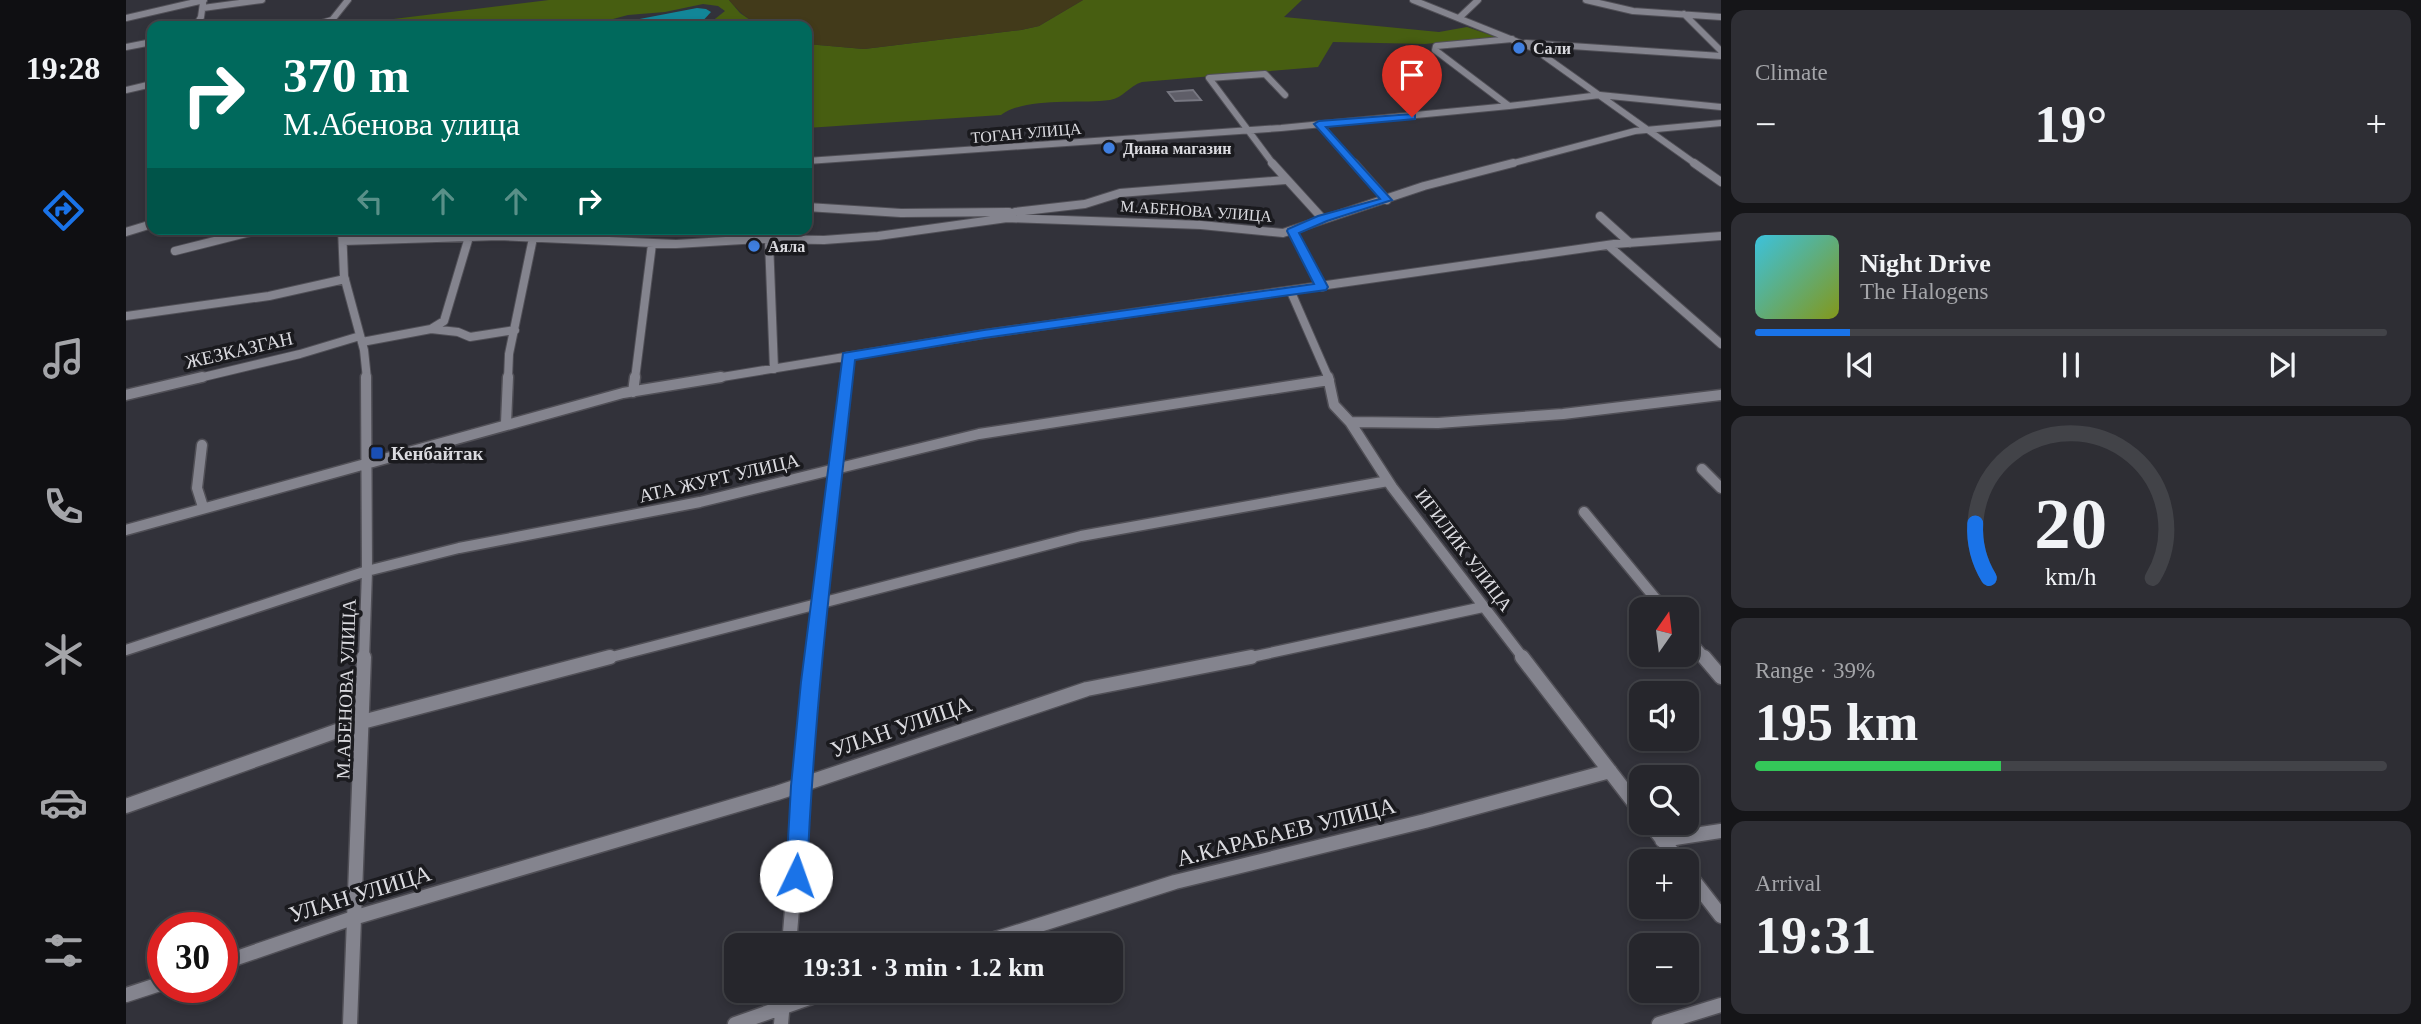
<!DOCTYPE html>
<meta charset="utf-8">
<style>
body{margin:0;font-family:Georgia,serif;background:#2e2e34;color:#f1f3f6;height:100vh;display:flex;flex-direction:column;font-size:26px;white-space:nowrap}
*{box-sizing:border-box;margin:0}
p{font-size:23px;color:#a4a5a9}
.icon{flex:none;width:38px;height:38px;fill:none;stroke:currentColor;stroke-width:2;stroke-linecap:round;stroke-linejoin:round}
.map{position:relative;flex:1;overflow:hidden}
.sheet{display:flex;flex-direction:column;gap:10px;padding:10px;background:#151518;width:700px}
.sheet>*{flex:none}
.hud{position:absolute;left:21px;top:21px;width:665px;height:214px;border-radius:14px;box-shadow:0 4px 10px #0003,0 0 0 2px #424348;background:#00695c;color:#fff;overflow:hidden}
.needle{width:46px;rotate:14deg}
.controls{position:absolute;left:1503px;top:597px;display:grid;gap:14px}
.controls a{display:grid;place-items:center;width:70px;height:70px;border-radius:14px;background:#26262c;box-shadow:0 4px 10px #0003,0 0 0 2px #424348;font-size:35px}
.speed{position:absolute;left:21px;top:912px;display:flex;gap:14px;font-size:35px;font-weight:700;text-align:center}
.speed>*{display:grid;place-content:center;width:91px;height:91px;border-radius:50%;background:#26262c;box-shadow:0 4px 10px #0003,0 0 0 2px #424348;line-height:1}
.speed .limit{border:10px solid #d22;background:#fff;color:#111}
.pin{position:absolute;display:grid;place-items:center;width:60px;height:60px;color:#fff;margin:-72px -30px;border-radius:50% 50% 50% 0;rotate:-45deg;box-shadow:0 0 7px #0007}
.pin .icon{rotate:45deg}
.me{position:absolute;width:77px;margin:-38px;rotate:3deg;stroke-linejoin:round;filter:drop-shadow(0 0 5px #0008)}
.turn{display:flex;align-items:center;gap:24px;height:147px;padding:0 21px;font-size:32px}
.turn .icon{width:91px;height:91px;stroke-width:2.5}
.turn b{display:block;font-size:49px;line-height:60px}
.lanes{display:flex;align-items:center;height:66px;padding:0 21px;background:#0003;justify-content:center;gap:35px;direction:ltr}
.lanes .off{opacity:.35}
.big{font-size:52px;font-weight:600;line-height:1.1}
.sheet .tile{flex:1;display:flex;flex-direction:column;justify-content:center;gap:10px;min-width:0;padding:0 24px;border-radius:14px;background:#2e2e34}
.sheet .dial{align-items:center;gap:0}
.dial svg{height:182px;overflow:visible;fill:none;stroke:#424348;stroke-width:7;stroke-linecap:round;text-anchor:middle}
.dial text{fill:#f1f3f6;stroke:none}
.song{display:flex;align-items:center;gap:21px}
.cover{width:84px;height:84px;border-radius:10px;background:linear-gradient(135deg,hsl(190 70% 55%),hsl(70 70% 35%))}
.played{height:7px;border-radius:4px;background:linear-gradient(90deg,#1a73e8 15%,#424348 15%)}
.keys{display:flex;justify-content:space-around;direction:ltr}
.heat{display:flex;justify-content:space-between;align-items:center;font-size:38px;direction:ltr}
.charge{height:10px;border-radius:5px;background:linear-gradient(90deg,#34c759 39%,#424348 0)}
.trip{position:absolute;left:598px;top:933px;width:399px;height:70px;border-radius:14px;background:#26262c;box-shadow:0 4px 10px #0003,0 0 0 2px #424348;font-weight:600;line-height:70px;text-align:center}
main{display:flex;flex:1;min-height:0}
.dock{display:flex;flex-direction:column;width:126px;justify-content:space-around;align-items:center;background:#0f0f12;color:#a4a5a9}
.dock .icon{width:49px;height:49px}
.dock .active{color:#1a73e8}
.dock b{font-size:32px;color:#f1f3f6}
.map>svg:first-child{display:block}
.green{fill:#475e11}
.sand{fill:#423a1a}
.water{fill:#128698}
.building{fill:#5f5e68;stroke:#777781;stroke-width:2}
.lines{fill:none;stroke-linecap:round;stroke-linejoin:round}
.street-far3-casing{stroke:#504f56;stroke-width:8}
.street-far2-casing{stroke:#504f56;stroke-width:10}
.street-far1-casing{stroke:#504f56;stroke-width:13}
.street-casing{stroke:#504f56;stroke-width:17}
.street-far3{stroke:#84848e;stroke-width:6}
.street-far2{stroke:#84848e;stroke-width:8}
.street-far1{stroke:#84848e;stroke-width:10}
.street{stroke:#84848e;stroke-width:14}
.route{fill:#1a73e8;stroke:#114b97;stroke-width:2}
.shop-dot{fill:#3f7fe0;stroke:#1a1a1e;stroke-width:2.5}
.transit-dot{fill:#1a4fb4;stroke:#1a1a1e;stroke-width:2.5}
.labels{text-anchor:middle;dominant-baseline:central;stroke-width:7;stroke-linejoin:round;paint-order:stroke}
.far-poi-label{font-size:16px;font-weight:bold;fill:#dbdbe0;stroke:#1a1a1e;text-anchor:start}
.far-street-label{font-size:16px;fill:#dbdbe0;stroke:#1a1a1e}
.street-label{font-size:19px;fill:#dbdbe0;stroke:#1a1a1e}
.poi-label{font-size:19px;font-weight:bold;fill:#dbdbe0;stroke:#1a1a1e;text-anchor:start}
.near-street-label{font-size:23px;fill:#dbdbe0;stroke:#1a1a1e}
</style>
<main>
<nav class="dock">
<b>19:28</b>
<svg class="icon active" aria-label="directions" viewBox="0 0 24 24"><path d="M12 3l9 9-9 9-9-9zM9 14v-3h6M13 9l2 2-2 2"/></svg>
<svg class="icon" aria-label="music" viewBox="0 0 24 24"><path d="M9 18V5l10-2v13"/><circle cx="6" cy="18" r="3"/><circle cx="16" cy="16" r="3"/></svg>
<svg class="icon" aria-label="phone" viewBox="0 0 24 24"><path d="M5 4h4l2 5-3 2q2 4 5 5l2-3 5 2v4C11 20 4 13 5 4z"/></svg>
<svg class="icon" aria-label="climate" viewBox="0 0 24 24"><path d="M12 3v18M4 7l16 10M4 17L20 7"/></svg>
<svg class="icon" aria-label="car" viewBox="0 0 24 24"><path d="M5 17H2v-5l4-1 3-4h7l3 4 3 1v5h-3M9 17h6M6 11h13"/><circle cx="7" cy="17" r="2"/><circle cx="17" cy="17" r="2"/></svg>
<svg class="icon" aria-label="filters" viewBox="0 0 24 24"><path d="M4 7h16M4 17h16"/><circle cx="9" cy="7" r="2"/><circle cx="15" cy="17" r="2"/></svg>
</nav>
<div class="map">
<svg width="1595" height="1024" viewBox="0 0 1595 1024">
<rect width="100%" height="100%" fill="#32323a"/>
<path class="green" d="M423 0H603L614 13 633 26H580L599 11 592 6 577 4 539 12 502 15 461 26H210Z
M957 0H1176L1158 17 1313 32 1341 27 1370 37 1299 44 1207 42 1192 67 1016 82C1003 86 997 98 984 100 954 104 899 97 875 115L681 128V44L738 49 895 30 913 26Z"/>
<path class="sand" d="M603 0H957L913 26 895 30 738 49 681 44V26C642 26 630 32 603 0Z"/>
<path class="water" d="M571 8 580 9 585 12 572 26H477Z"/>
<path class="building" d="M1067 90 1075 100 1049 101 1042 92Z"/>
<g class="lines">
<defs>
<path id="street-far3" d="M1287 0 1407 48 1571 165
M1460 0 1507 11 1595 17
M77 8 136 0
M1558 14 1595 51
M0 18 78 0
M1333 18 1352 0
M70 26 75 17 77 3
M185 26 206 20 222 0
M1400 43 1595 56
M0 47 26 42
M0 90 26 84
M1383 106 1474 95 1595 107
M1193 124 1229 165
M681 161 1155 128 1383 106 1309 50 1310 46 1386 39
M1148 165 1083 78 1139 74 1159 95
M1380 165 1509 131 1595 123"/>
<path id="street-far2" d="M1146 163 1196 218
M1228 163 1261 200
M1568 163 1595 182
M681 207 775 213 883 212
M889 212 959 204 994 193 1159 180
M1474 216 1504 243
M216 229 218 276 238 350 241 379
M1166 231 1196 287
M0 232 26 224
M217 241 373 236 550 244 633 239 698 240 752 236 881 218 1075 225 1157 233 1298 186 1387 163
M643 241 648 369
M1483 246 1595 344
M49 251 136 229
M1165 292 1203 379
M0 316 143 296 219 279
M305 329 332 332 344 337 389 330
M236 342 305 329 318 321 343 237
M69 379 174 354 234 336
M382 379 383 354 407 238
M509 379 526 244
M584 379 858 334 1488 244 1595 236
M719 379 722 356"/>
<path id="street-far1" d="M1202 377 1208 405 1224 422 1266 487 1398 659
M507 392 509 377
M0 395 76 377
M1224 422 1312 423 1437 414 1595 395
M380 423 382 377
M76 445 71 488 77 507
M1576 469 1595 488
M1458 512 1538 609
M0 530 497 393 595 377
M1561 637 1580 659
M0 650 241 571 333 548 574 502 853 434 1203 380
M238 659 241 571 240 377
M478 659 955 536 1262 481
M687 659 720 377
M1116 659 1357 607"/>
<path id="street" d="M1396 657 1516 813
M1578 657 1595 677
M0 806 236 722 484 657
M1523 822 1553 861
M1536 840 1595 831
M1561 872 1595 916
M663 945 687 657
M850 945 1049 882 1299 821 1484 771
M96 963 227 918 651 793 961 689 1125 657
M0 995 37 983
M224 1024 238 657
M609 1024 706 990
M655 1024 658 990
M1533 1024 1595 1005"/>
</defs>
<use href="#street-far3" class="street-far3-casing"/>
<use href="#street-far2" class="street-far2-casing"/>
<use href="#street-far1" class="street-far1-casing"/>
<use href="#street" class="street-casing"/>
<use href="#street-far3" class="street-far3"/>
<use href="#street-far2" class="street-far2"/>
<use href="#street-far1" class="street-far1"/>
<use href="#street" class="street"/>
</g>
<path class="route" d="M1286 114 1289 115V119L1200 127 1266 200 1201 221 1173 233 1202 287 1200 290 858 338 729 360C710 532 688 703 681 876L678 883 670 887 663 883 660 876 665 786 675 682 717 353 858 330 1188 284 1161 231 1162 229 1192 216 1254 199 1188 124 1193 121Z"/>
<g class="shop-dot">
<circle cx="1393" cy="48" r="7"/>
<circle cx="983" cy="148" r="7"/>
<circle cx="628" cy="246" r="7"/>
</g>
<rect class="transit-dot" x="244" y="446" width="14" height="14" rx="3.5"/>
<g class="labels">
<g class="far-poi-label">
<text x="1407" y="48">Сали</text>
<text x="997" y="148">Диана магазин</text>
<text x="642" y="246">Аяла</text>
</g>
<g class="far-street-label">
<text transform="translate(900 133) rotate(-5)">ТОГАН УЛИЦА</text>
<text transform="translate(1070 211) rotate(4)">М.АБЕНОВА УЛИЦА</text>
</g>
<g class="street-label">
<text transform="translate(113 350) rotate(-13)">ЖЕЗКАЗГАН</text>
<text transform="translate(593 478) rotate(-13)">АТА ЖУРТ УЛИЦА</text>
<text transform="translate(1338 550) rotate(53)">ИГИЛИК УЛИЦА</text>
<text transform="translate(220 689) rotate(-88)">М.АБЕНОВА УЛИЦА</text>
</g>
<g class="poi-label">
<text x="265" y="453">Кенбайтак</text>
</g>
<g class="near-street-label">
<text transform="translate(775 727) rotate(-19)">УЛАН УЛИЦА</text>
<text transform="translate(1160 832) rotate(-14)">А.КАРАБАЕВ УЛИЦА</text>
<text transform="translate(234 894) rotate(-17)">УЛАН УЛИЦА</text>
</g>
</g>
</svg>
<div class="controls">
<a><svg class="needle" viewBox="-14 -14 28 28"><path d="M0-13l5 13h-10z" fill="#e53935"/><path d="M0 13l5-13h-10z" fill="#a4a5a9"/></svg></a>
<a><svg class="icon" aria-label="sound" viewBox="0 0 24 24"><path d="M4 9h4l5-4v14l-5-4H4zM17 9q2 3 0 6"/></svg></a>
<a><svg class="icon" aria-label="search" viewBox="0 0 24 24"><circle cx="10" cy="10" r="6"/><path d="M15 15l6 6"/></svg></a>
<a>+</a>
<a>−</a>
</div>
<div class="speed"><div class="limit">30</div></div>
<div class="pin" style="left:1286px;top:117px;background:#d93025"><svg class="icon" aria-label="arrive" viewBox="0 0 24 24"><path d="M6 21V4h12l-3 4 3 4H6"/></svg></div>
<svg class="me" style="left:670px;top:876px" viewBox="-20 -20 40 40"><circle r="19" fill="#fff"/><path d="M0-13L10 11 0 6-10 11z" fill="#1a73e8"/></svg>
<div class="trip">19:31 · 3 min · 1.2 km</div>
<div class="hud">
<div class="turn"><svg class="icon" aria-label="right" viewBox="0 0 24 24"><path d="M7 20v-9h11M14 6l5 5-5 5"/></svg><div><b>370 m</b>М.Абенова улица</div></div>
<div class="lanes"><svg class="icon off" aria-label="left" viewBox="0 0 24 24"><path d="M17 20v-9H6M10 6l-5 5 5 5"/></svg><svg class="icon off" aria-label="ahead" viewBox="0 0 24 24"><path d="M12 20V5M6 11l6-6 6 6"/></svg><svg class="icon off" aria-label="ahead" viewBox="0 0 24 24"><path d="M12 20V5M6 11l6-6 6 6"/></svg><svg class="icon" aria-label="right" viewBox="0 0 24 24"><path d="M7 20v-9h11M14 6l5 5-5 5"/></svg></div>
</div>
</div>
<section class="sheet">
<div class="tile"><p>Climate</p>
<div class="heat"><a>−</a><b class="big">19°</b><a>+</a></div>
</div>
<div class="tile">
<div class="song"><i class="cover"></i><div><b>Night Drive</b><p>The Halogens</p></div></div>
<div class="played"></div>
<div class="keys"><svg class="icon" aria-label="previous" viewBox="0 0 24 24"><path d="M18 5L8 12l10 7zM5 5v14"/></svg><svg class="icon" aria-label="pause" viewBox="0 0 24 24"><path d="M8 5v14M16 5v14"/></svg><svg class="icon" aria-label="next" viewBox="0 0 24 24"><path d="M6 5l10 7-10 7zM19 5v14"/></svg></div>
</div>
<div class="tile dial"><svg viewBox="0 0 100 80">
<path d="M14 69A42 42 0 1 1 86 69"/>
<path d="M14 69A42 42 0 0 1 8 45" stroke="#1a73e8"/>
<text x="50" y="56" font-size="32" font-weight="700">20</text>
<text x="50" y="72" font-size="11">km/h</text>
</svg></div>
<div class="tile"><p>Range · 39%</p><b class="big">195 km</b><div class="charge"></div></div>
<div class="tile"><p>Arrival</p><b class="big">19:31</b></div>
</section>
</main>
